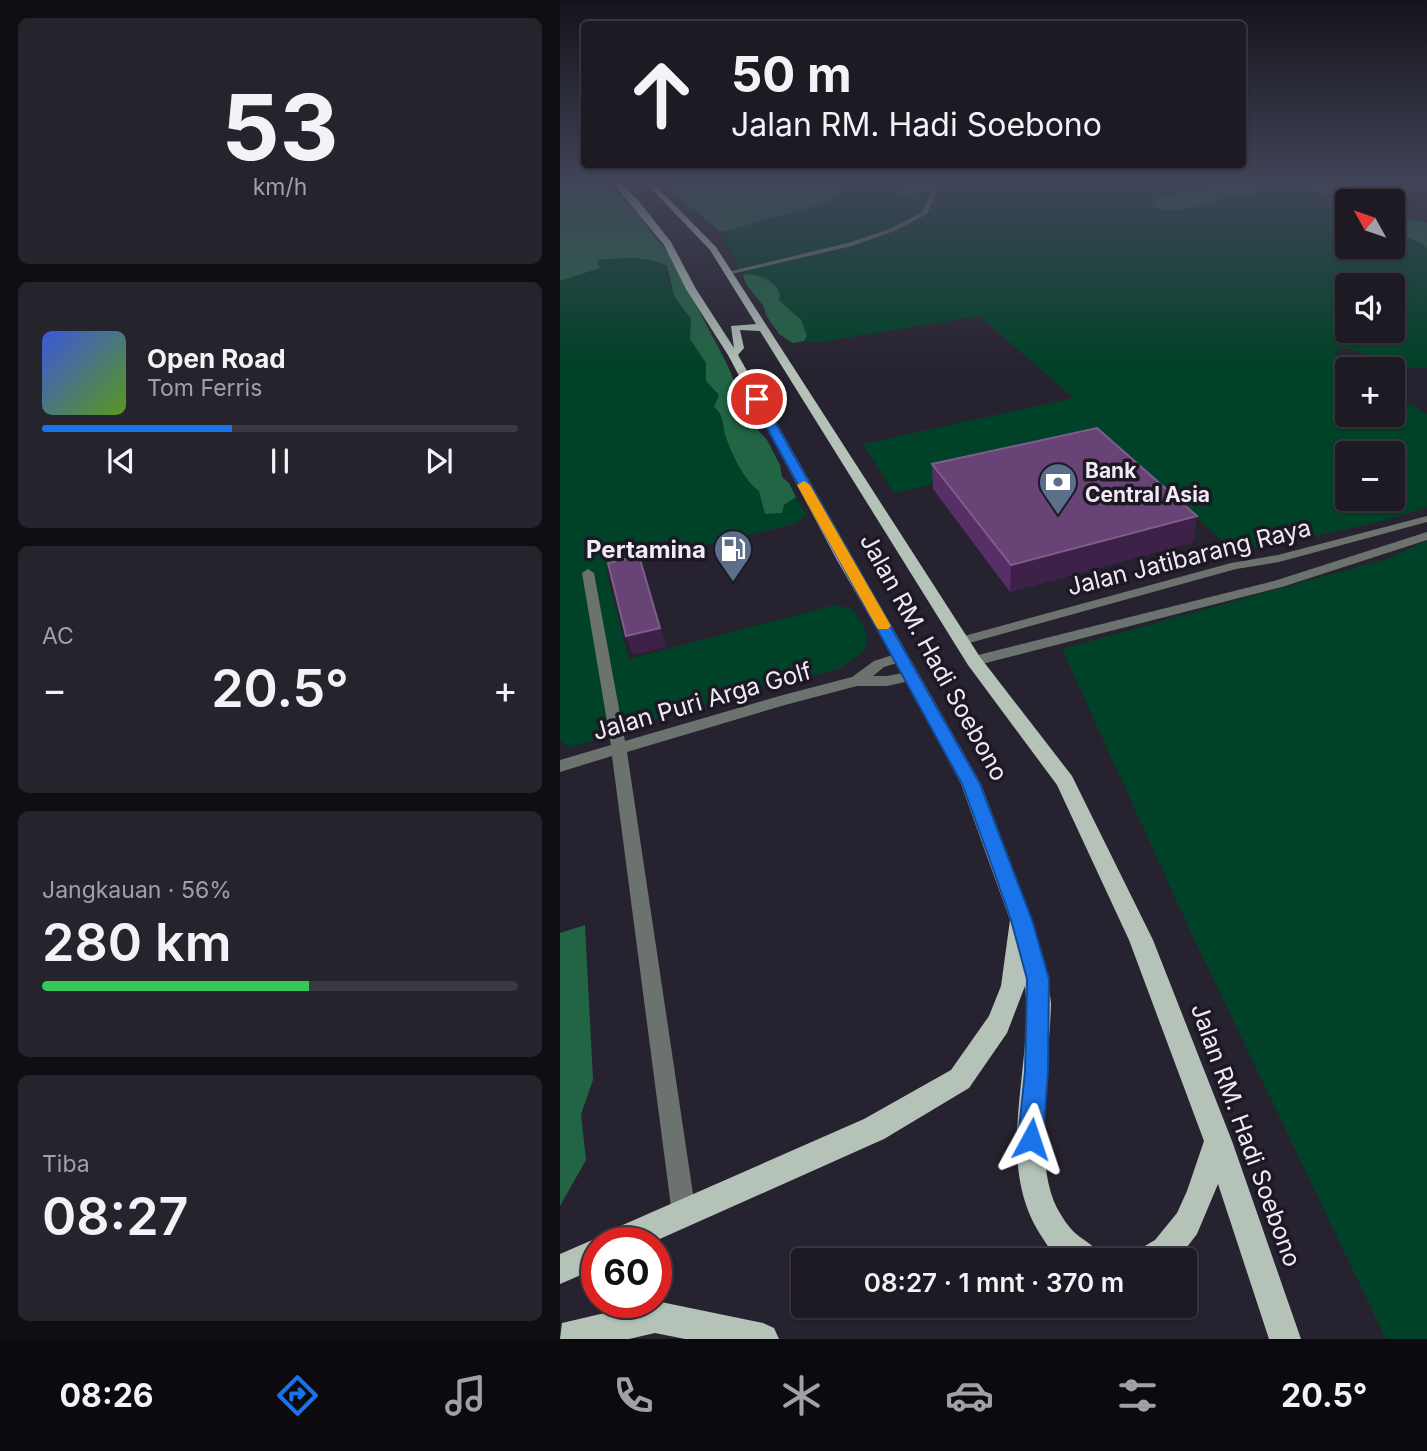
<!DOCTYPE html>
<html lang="id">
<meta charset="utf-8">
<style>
body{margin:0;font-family:Inter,sans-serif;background:#25232b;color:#f1f3f6;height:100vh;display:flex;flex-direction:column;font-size:26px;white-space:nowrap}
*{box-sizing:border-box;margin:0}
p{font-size:23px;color:#a0a1a6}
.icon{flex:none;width:38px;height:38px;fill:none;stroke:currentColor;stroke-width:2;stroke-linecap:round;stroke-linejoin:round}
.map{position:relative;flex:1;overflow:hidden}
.side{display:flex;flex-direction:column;gap:18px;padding:18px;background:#100e13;width:560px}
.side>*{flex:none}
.hud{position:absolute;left:21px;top:21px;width:665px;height:147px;border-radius:7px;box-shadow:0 2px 5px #0004,0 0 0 2px #3b3841;background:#1d1a23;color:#f1f3f6;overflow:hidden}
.needle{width:46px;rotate:310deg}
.controls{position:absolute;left:775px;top:189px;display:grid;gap:14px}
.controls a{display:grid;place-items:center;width:70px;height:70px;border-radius:7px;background:#1d1a23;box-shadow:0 2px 5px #0004,0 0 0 2px #3b3841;font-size:35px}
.speed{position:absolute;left:21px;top:1227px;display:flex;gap:14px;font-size:35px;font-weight:700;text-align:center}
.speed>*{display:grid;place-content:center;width:91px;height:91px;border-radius:50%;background:#1d1a23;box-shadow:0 2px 5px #0004,0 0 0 2px #3b3841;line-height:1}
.speed .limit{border:10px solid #d22;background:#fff;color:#111}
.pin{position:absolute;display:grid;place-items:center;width:60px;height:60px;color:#fff;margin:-30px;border:4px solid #fff;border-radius:50%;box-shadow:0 2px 7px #0007}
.me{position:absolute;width:77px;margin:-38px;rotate:5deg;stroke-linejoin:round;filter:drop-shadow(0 0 5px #0008)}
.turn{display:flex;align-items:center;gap:24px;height:147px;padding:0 35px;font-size:32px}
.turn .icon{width:91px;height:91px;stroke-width:2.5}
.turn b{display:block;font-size:49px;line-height:60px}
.big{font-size:52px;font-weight:600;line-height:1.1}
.side .card{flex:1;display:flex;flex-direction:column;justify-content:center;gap:10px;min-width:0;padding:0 24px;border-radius:10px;background:#25232b}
.side .dial{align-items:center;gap:0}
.dial b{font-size:91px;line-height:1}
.song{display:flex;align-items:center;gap:21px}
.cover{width:84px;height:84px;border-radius:10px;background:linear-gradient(135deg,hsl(230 70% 55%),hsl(90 70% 35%))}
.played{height:7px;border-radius:4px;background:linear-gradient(90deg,#1a73e8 40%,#3b3841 40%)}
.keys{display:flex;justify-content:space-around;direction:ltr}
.heat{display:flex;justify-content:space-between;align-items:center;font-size:38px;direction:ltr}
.charge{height:10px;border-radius:5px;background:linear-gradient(90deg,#34c759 56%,#3b3841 0)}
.trip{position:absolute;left:231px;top:1248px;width:406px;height:70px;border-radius:7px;background:#1d1a23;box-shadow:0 2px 5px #0004,0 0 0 2px #3b3841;font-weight:600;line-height:70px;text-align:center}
.tab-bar{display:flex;height:112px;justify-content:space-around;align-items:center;background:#0c0a0e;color:#a0a1a6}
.tab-bar .icon{width:49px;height:49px}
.tab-bar .selected{color:#1a73e8}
.tab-bar b{font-size:32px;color:#f1f3f6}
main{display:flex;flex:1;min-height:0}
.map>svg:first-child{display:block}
.green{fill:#004227;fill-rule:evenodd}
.forest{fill:#216545}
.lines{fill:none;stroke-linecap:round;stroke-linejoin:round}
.minor{fill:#6c736e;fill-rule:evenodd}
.tertiary{fill:#6c736e;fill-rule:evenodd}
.primary{fill:#b4c2b8;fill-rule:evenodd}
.wall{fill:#572e66}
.shaded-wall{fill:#3d2149}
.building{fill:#684375;stroke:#7d5d89;stroke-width:2}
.route{fill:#1a73e8;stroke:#114b97;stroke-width:2}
.slow{fill:#f59e0b}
.labels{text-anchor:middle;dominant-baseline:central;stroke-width:7;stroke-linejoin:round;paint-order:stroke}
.far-poi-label{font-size:21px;font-weight:bold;fill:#efebf4;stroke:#1e1825;text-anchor:start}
.poi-label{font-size:24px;font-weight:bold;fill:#efebf4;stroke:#1e1825;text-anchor:end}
.street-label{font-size:24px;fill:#efebf4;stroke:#1e1825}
</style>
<main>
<section class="side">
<div class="card dial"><b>53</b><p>km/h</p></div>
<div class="card">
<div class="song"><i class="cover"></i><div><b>Open Road</b><p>Tom Ferris</p></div></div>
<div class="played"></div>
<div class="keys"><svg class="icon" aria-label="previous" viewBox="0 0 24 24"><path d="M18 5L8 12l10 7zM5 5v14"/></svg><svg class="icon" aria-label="pause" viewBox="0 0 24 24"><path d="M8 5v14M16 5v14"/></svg><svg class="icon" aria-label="next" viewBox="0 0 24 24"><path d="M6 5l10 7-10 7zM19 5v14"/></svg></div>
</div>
<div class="card"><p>AC</p>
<div class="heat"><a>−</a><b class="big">20.5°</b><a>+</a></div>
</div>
<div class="card"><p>Jangkauan · 56%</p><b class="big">280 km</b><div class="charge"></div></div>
<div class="card"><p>Tiba</p><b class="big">08:27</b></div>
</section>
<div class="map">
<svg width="867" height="1339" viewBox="0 0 867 1339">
<rect width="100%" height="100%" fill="#27222f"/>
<path class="green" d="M299 181H346L339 184 342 185 341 195 353 192 365 193 391 182 377 181H665L662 184 605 195 644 204 658 202 668 197 702 193 703 185H735L766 204 787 209 788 247H833V232L861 243 867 248V368H831L803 353 784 348 774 352 794 369H788V415H833V394L867 414V507L820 522 674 553 621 502 487 459 334 493 303 444 514 398 419 316 260 342 244 341 247 336C241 321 232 311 219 300L220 293C211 277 197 277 181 272L161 232 268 202ZM788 285H833V331H788ZM788 453H833V499H788Z
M63 256 93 260 109 269 107 275 114 296 131 320 130 339 146 363 152 385 159 395 163 428 199 491 205 514 236 497 246 514 241 520 230 525 46 569 69 659 275 605 293 609 305 630 308 641 303 652 279 669 192 689 9 748 0 740V281L40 268 37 260Z
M867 541V1339H826L629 928 502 649 826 559Z"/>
<path class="forest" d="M0 181H44L69 204 109 254 166 362 176 385 191 406 196 428 207 440 220 465 222 477 229 483 236 497 224 505 222 513 205 514 199 491C184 480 172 455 166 437 162 426 165 415 154 407L159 395 146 381V363L130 339 131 319 114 296 107 266C83 255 62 258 37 260L40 268 0 281Z
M99 181H299L269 202 161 232Z
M346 181 394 183 379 190 371 189 368 192 341 195 336 192 341 186 338 184Z
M665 181H780L790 184 794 190 783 195 758 194 735 185H703L701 187 704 191 702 193 662 198 658 202 616 211 594 208 592 201 596 198Z
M833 215 867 223V248L861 243 833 232Z
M186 274C201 275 213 280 220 293L219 300 241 320 247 336 244 341 233 343 219 334 206 315 204 307 186 284 183 275Z
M25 925 33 1080 21 1114 26 1160 0 1206V933Z"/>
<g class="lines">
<path class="minor" d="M370 181H376V194L367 214 334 231 292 246 167 275 163 273 288 243 330 229 362 212 370 194Z
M28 569 34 573 65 741 223 695 292 677 314 661 342 652 349 657 347 660 324 667 313 676H327L353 671 360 676 358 679 327 686H297L225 705 67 752 136 1214 132 1222 124 1226 116 1222 112 1214 52 756 0 772V760L51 745 22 573Z"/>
<path class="tertiary" d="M867 516V522L719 562 676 569 402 645 395 641 397 638 671 563 718 555Z
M867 532V540L722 587 414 666 407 661 414 656 714 581Z"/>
<path class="primary" d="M51 181H58L78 200 111 242 136 289 174 348 171 326 196 324 150 250 84 181H91L156 247 420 657 512 776 593 940 672 1141 741 1339H709L658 1184 637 1234 617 1260H576L580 1249 595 1240 617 1213 627 1191 644 1141 569 940 497 785 408 665 200 331 180 330 184 348 178 355 421 784 472 920 486 966 491 1003C490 1058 472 1160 497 1208 501 1215 507 1225 513 1231 524 1242 537 1245 543 1260 531 1260 511 1264 501 1258 491 1253 486 1243 480 1234 433 1159 474 1067 465 986L447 1033 409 1088 324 1139 93 1242H37V1268L0 1284V1254L37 1238 45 1241 49 1231 304 1119 391 1070 429 1016 441 986 450 920 401 784 344 676 277 560 168 355 126 289 104 245Z
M96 1301 203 1323 214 1328 219 1339H125L95 1333 69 1339H0L2 1323Z"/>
</g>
<path class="wall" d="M372 464 637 516 633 542 450 592 373 489Z"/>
<path class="shaded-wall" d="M637 516 633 542 450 592 451 565Z
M79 556 106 647 73 655 66 636Z"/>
<path class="building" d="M537 428 637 516 451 565 372 464Z
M79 556 100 628 66 636 48 563Z"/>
<linearGradient id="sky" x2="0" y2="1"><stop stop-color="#15131a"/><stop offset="0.49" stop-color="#414458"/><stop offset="1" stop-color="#414458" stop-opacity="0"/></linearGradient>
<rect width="867" height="368" fill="url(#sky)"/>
<path class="route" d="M197 396 202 399 420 784 472 920 489 979 488 1072 483 1139 479 1148 471 1152 462 1148 458 1139 465 1072 467 979 451 920 427 852 402 784 191 399Z"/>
<path class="slow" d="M244 481 250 485 331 626 328 629H318L316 626 237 485Z"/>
<defs>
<symbol id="bank-pin" viewBox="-11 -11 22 30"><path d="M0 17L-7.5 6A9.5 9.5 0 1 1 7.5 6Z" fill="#5c6f8a" stroke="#1e1825"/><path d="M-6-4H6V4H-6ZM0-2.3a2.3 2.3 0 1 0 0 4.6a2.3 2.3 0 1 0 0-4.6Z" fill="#fff"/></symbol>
<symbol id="fuel-pin" viewBox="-11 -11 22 30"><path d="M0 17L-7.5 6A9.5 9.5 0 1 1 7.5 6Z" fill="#5c6f8a" stroke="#1e1825"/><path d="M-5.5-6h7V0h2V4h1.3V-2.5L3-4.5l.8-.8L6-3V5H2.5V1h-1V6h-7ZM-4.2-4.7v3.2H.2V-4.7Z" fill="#fff"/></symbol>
</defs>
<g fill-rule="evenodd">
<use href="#bank-pin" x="476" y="460" width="44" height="60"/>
<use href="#fuel-pin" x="151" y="527" width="44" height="60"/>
</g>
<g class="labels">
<g class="far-poi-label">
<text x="525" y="470">Bank<tspan x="525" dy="24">Central Asia</tspan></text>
</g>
<g class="poi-label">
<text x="146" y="549">Pertamina</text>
</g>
<g class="street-label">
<text transform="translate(629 557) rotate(-14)">Jalan Jatibarang Raya</text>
<text transform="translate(374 657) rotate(61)">Jalan RM. Hadi Soebono</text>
<text transform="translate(142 701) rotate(-16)">Jalan Puri Arga Golf</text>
<text transform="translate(686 1135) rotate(70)">Jalan RM. Hadi Soebono</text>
</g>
</g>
</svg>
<div class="controls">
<a><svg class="needle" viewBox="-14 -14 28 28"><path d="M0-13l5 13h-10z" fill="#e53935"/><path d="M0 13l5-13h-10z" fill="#a0a1a6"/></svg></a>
<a><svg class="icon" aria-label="sound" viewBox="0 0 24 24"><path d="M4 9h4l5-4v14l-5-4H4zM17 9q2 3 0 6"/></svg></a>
<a>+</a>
<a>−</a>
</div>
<div class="speed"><div class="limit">60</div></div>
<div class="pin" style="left:197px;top:399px;background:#d93025"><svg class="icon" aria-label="arrive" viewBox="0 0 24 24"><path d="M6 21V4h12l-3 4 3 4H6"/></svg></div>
<svg class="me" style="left:471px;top:1139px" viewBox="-20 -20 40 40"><path d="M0-17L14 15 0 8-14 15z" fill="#1a73e8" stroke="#fff" stroke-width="4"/></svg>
<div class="trip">08:27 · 1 mnt · 370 m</div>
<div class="hud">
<div class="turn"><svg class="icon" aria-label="ahead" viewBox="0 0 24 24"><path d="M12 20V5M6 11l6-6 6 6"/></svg><div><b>50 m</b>Jalan RM. Hadi Soebono</div></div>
</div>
</div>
</main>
<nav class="tab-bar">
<b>08:26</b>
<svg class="icon selected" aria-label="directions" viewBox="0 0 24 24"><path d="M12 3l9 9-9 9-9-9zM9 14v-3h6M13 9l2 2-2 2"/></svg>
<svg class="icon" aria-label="music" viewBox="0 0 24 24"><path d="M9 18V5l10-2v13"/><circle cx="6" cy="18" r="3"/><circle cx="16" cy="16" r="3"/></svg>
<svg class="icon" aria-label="phone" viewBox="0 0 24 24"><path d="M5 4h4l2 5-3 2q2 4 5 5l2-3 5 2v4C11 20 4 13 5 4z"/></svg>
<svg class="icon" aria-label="climate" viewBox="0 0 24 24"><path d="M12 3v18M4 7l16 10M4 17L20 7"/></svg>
<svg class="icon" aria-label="car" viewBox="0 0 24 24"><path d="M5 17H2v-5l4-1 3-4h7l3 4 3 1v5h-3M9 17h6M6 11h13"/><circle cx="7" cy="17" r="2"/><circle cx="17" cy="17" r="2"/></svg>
<svg class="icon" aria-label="filters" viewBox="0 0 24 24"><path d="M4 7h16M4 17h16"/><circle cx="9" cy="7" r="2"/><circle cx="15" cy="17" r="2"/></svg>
<b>20.5°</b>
</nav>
